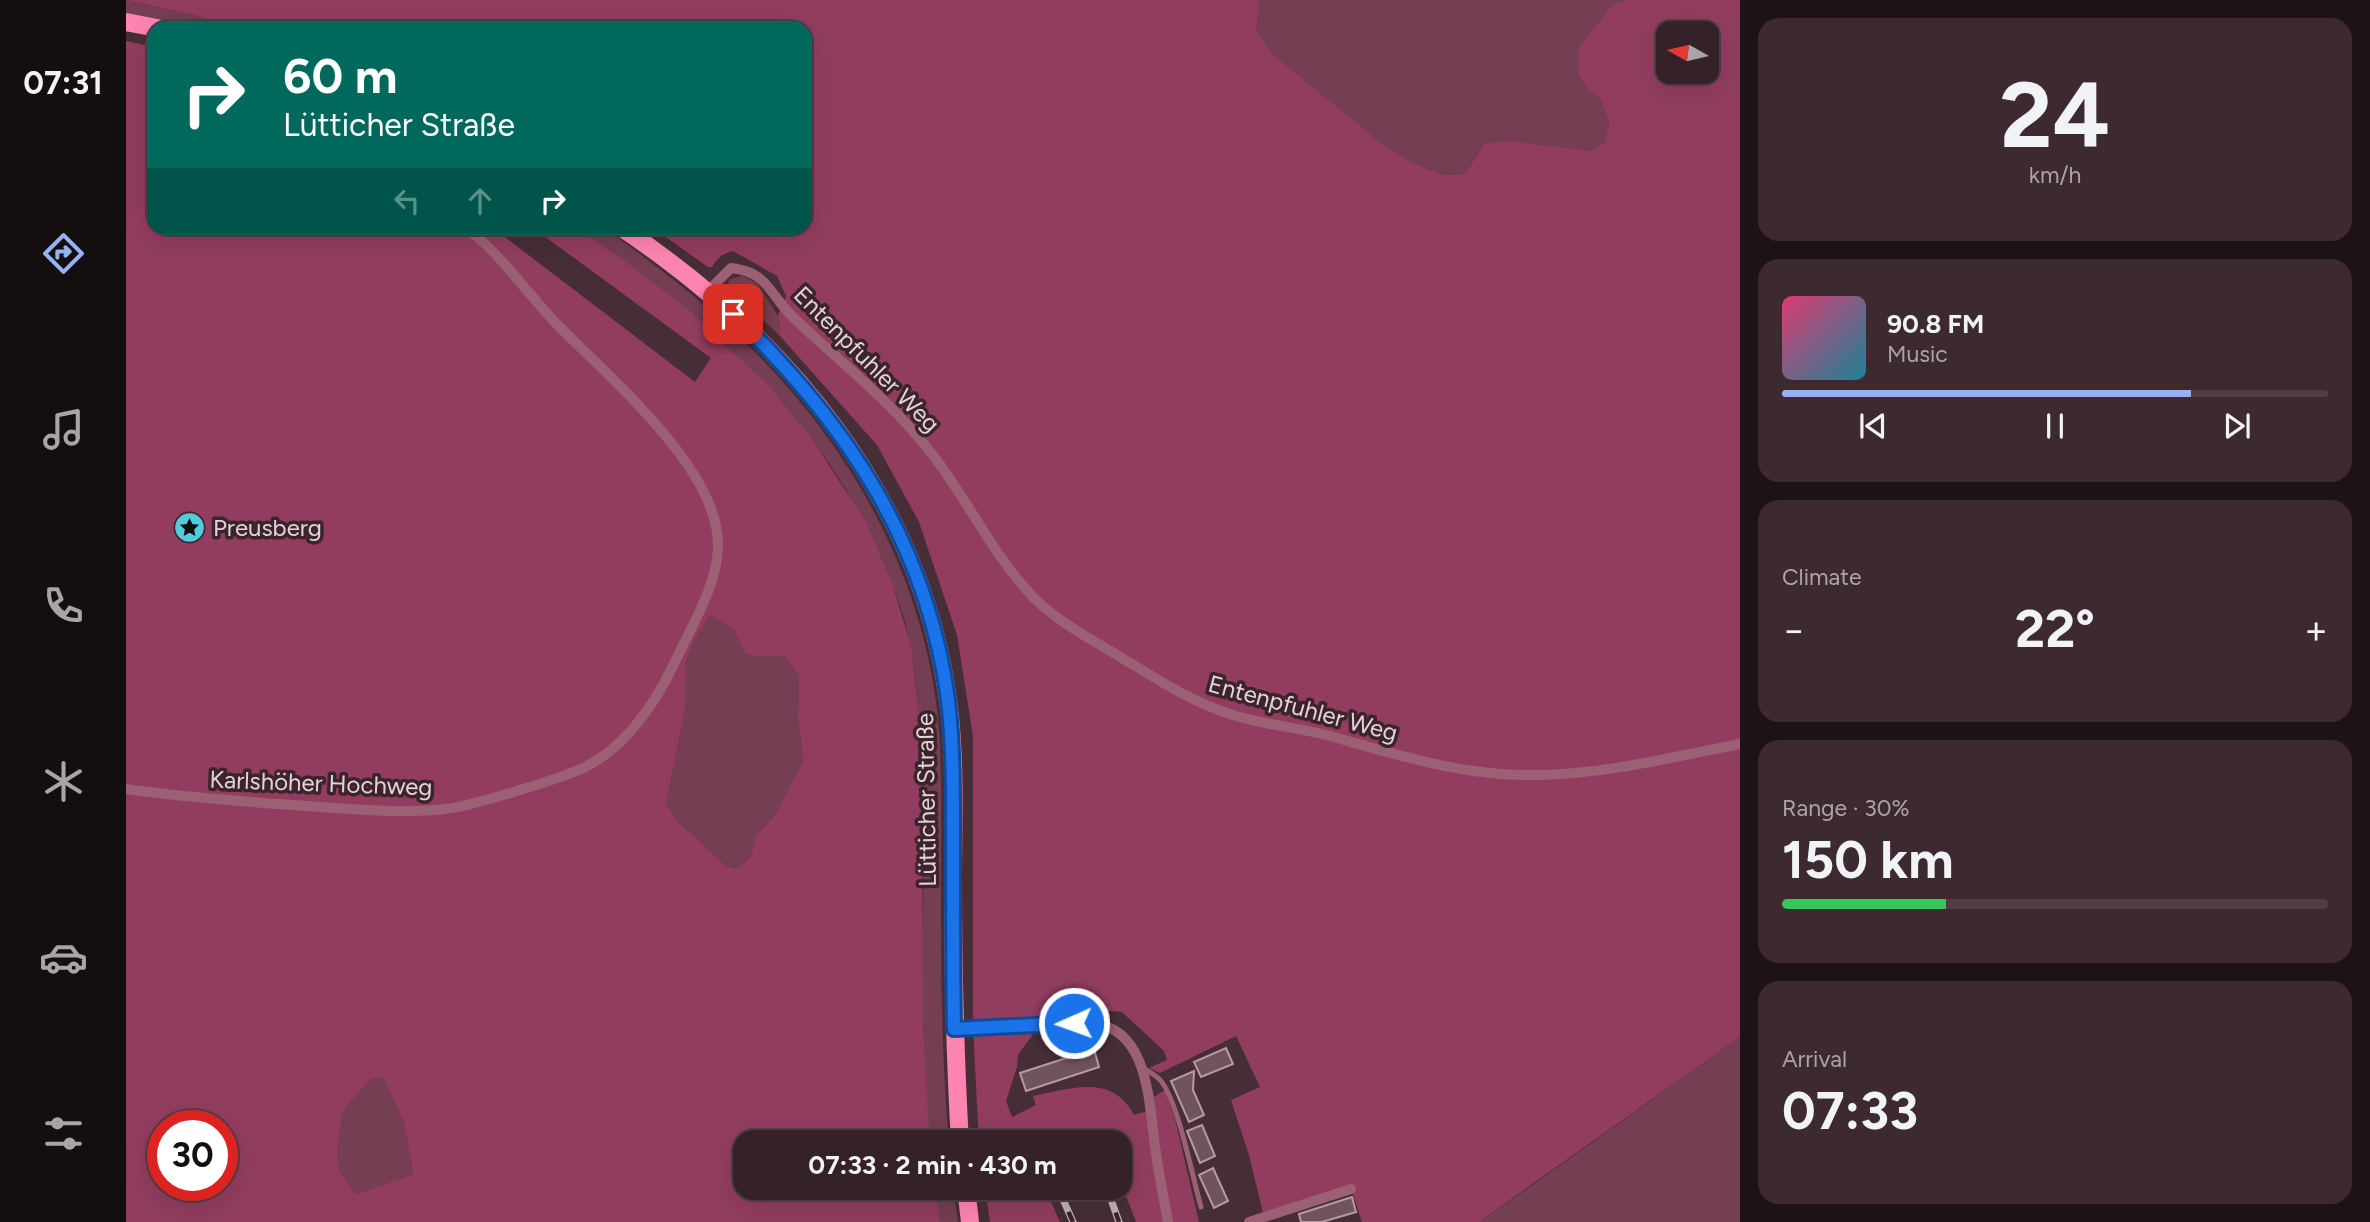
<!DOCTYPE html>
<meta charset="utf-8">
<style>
body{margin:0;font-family:Figtree,sans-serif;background:#3d2a30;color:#f1f3f6;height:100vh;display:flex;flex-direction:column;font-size:26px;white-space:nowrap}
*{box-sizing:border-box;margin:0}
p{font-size:23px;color:#aaa4a8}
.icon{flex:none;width:38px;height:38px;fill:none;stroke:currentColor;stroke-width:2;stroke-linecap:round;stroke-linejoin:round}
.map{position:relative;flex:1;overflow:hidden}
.sheet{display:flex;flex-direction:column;gap:18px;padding:18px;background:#1d1316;width:630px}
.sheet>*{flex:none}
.hud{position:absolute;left:21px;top:21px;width:665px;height:214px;border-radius:21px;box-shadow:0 7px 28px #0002,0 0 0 2px #4f3f45;background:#00695c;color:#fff;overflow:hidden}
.needle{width:46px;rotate:278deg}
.controls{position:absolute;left:1530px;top:21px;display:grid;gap:14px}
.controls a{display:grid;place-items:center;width:63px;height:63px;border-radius:14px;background:#352228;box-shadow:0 7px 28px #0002,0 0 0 2px #4f3f45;font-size:35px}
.speed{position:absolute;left:21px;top:1110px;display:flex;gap:14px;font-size:35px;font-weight:700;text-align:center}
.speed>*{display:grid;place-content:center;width:91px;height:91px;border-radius:50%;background:#352228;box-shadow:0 7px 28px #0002,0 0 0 2px #4f3f45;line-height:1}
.speed .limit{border:10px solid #d22;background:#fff;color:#111}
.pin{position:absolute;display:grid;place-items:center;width:60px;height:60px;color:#fff;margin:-30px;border-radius:14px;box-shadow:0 4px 10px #0006}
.me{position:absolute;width:77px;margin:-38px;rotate:268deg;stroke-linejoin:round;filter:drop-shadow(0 0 5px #0008)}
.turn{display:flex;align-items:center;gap:24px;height:147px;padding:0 21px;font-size:32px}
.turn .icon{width:91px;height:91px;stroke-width:2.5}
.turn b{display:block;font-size:49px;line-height:60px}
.lanes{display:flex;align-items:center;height:66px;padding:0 21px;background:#0003;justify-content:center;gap:35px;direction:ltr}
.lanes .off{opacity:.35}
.big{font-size:52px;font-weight:700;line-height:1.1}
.sheet .tile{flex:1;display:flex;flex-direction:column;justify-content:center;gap:10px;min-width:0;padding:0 24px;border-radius:21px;background:#3d2a30}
.sheet .dial{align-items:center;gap:0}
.dial b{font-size:91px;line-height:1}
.song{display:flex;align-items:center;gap:21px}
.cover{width:84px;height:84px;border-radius:10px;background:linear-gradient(135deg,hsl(340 70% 55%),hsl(190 70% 35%))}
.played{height:7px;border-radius:4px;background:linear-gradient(90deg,#95b2f1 75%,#4f3f45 75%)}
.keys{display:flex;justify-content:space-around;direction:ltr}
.heat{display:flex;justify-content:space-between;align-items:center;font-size:38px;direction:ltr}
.charge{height:10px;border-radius:5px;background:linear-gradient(90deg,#34c759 30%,#4f3f45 0)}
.trip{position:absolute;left:607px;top:1130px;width:399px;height:70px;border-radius:21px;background:#352228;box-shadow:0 7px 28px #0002,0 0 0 2px #4f3f45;font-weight:700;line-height:70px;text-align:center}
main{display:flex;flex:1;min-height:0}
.tabs{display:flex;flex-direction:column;width:126px;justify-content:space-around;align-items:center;background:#150e10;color:#aaa4a8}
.tabs .icon{width:49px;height:49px}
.tabs .on{color:#95b2f1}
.tabs b{font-size:32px;color:#f1f3f6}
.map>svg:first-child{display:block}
.green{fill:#753e52}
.forest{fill:#923d5f;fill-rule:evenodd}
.building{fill:#70545d;stroke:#b899a2;stroke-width:2}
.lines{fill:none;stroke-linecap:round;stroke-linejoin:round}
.lane{stroke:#9c6075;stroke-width:5}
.street{stroke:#9c6075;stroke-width:10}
.primary{stroke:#fe85b2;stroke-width:18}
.rail-casing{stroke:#c1afb5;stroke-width:7}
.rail{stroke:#3c242c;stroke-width:4.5;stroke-dasharray:13;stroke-linecap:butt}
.route-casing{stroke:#114b97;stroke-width:18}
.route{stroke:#1a73e8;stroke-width:12}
.labels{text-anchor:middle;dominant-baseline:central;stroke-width:7;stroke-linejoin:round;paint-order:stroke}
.street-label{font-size:24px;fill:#e3d3d8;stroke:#3c242c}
.poi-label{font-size:24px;fill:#e3d3d8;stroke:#3c242c;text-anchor:start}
</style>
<main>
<nav class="tabs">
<b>07:31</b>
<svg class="icon on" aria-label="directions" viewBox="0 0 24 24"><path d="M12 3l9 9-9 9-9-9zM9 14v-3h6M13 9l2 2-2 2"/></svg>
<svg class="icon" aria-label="music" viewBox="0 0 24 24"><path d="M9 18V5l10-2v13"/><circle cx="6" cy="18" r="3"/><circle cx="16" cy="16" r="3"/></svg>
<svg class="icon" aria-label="phone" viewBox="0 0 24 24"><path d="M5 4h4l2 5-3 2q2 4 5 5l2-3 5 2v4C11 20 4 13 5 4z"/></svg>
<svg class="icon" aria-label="climate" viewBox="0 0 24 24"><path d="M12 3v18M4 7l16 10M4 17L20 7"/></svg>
<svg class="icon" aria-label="car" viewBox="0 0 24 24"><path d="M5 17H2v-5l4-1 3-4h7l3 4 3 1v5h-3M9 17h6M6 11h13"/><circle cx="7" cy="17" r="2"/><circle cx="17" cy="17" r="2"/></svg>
<svg class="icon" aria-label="filters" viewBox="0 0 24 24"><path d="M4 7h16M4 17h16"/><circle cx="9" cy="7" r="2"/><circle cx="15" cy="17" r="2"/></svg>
</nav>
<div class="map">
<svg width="1614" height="1222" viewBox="0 0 1614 1222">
<rect width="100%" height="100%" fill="#472e36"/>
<path class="green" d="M0 0 67 15 114 28H74L0 14Z
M1134 0H1501L1487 4 1453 47 1465 92 1475 100 1483 123 1480 143 1465 151 1358 144 1339 174 1317 175 1287 163 1254 142 1148 55 1130 31Z
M450 228C458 228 470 225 477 228 485 230 493 239 499 243 529 265 559 288 587 313 705 415 792 553 811 709 817 764 815 820 815 875 815 965 815 1054 823 1143H804L803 1129C801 1094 798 1059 797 1024 794 898 806 772 785 648 780 617 767 586 755 558 694 416 576 312 450 228Z
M616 276 631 283 652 316 654 328 653 335 601 286 604 279Z
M584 615 608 630 621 654 636 657 658 656 673 676 672 717 677 762 649 815 630 835 625 856 612 868 600 866 553 822 540 805 559 710V664L569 639Z
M1614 1037V1222H1353L1388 1198Z
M257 1075 278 1123 287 1174 230 1194 214 1173 211 1152 217 1111 244 1080Z
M810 1188H827L832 1222H814Z"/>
<path class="forest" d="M0 0H1134L1130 31 1148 55 1254 142 1287 163 1317 175 1339 174 1358 144 1382 141 1465 151 1479 143 1483 123 1475 100 1465 92 1453 75V47L1487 4 1501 0H1614V1037L1353 1222H1236L1224 1185 1137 1213 1123 1155 1105 1100 1134 1087 1110 1036 1034 1073 1023 1068 1041 1060 1038 1051 996 1012 984 1011 969 1018 905 1017 907 1034 892 1055 891 1067 880 1101 886 1117 910 1105 907 1096C944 1089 986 1073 1008 1115L1021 1111 1026 1098 1039 1090 1049 1119 1073 1222H1010L994 1180V1143H853L847 1027V736L831 635 793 522 751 445 653 335 654 328 652 316 660 296 651 276 607 251C596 254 592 257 586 267H582L527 228H679V28H114L67 15ZM1542 33H1580V72H1542Z
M0 41 28 47V228H367L569 382 585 358 407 228H450L499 261 564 311 643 386 684 436 740 522 766 583 785 645 796 736 797 1024 804 1143H620V1188H810L814 1222H0ZM584 615 608 630 620 654 636 657 658 656 673 676 672 717 677 761 649 815 630 835 625 856 612 868 600 866 553 822 540 805 559 710V664L569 639ZM257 1076 278 1123 287 1174 230 1194 214 1173 211 1152 217 1111 244 1080ZM37 1125H96V1185H37Z
M859 1188H919L934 1222H864Z"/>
<path class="building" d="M1100 1048 1107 1064 1075 1077 1068 1062Z
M968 1049 973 1067 900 1091 894 1073Z
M1068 1071 1067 1090 1078 1115 1063 1122 1045 1081Z
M1076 1125 1089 1156 1074 1163 1061 1131Z
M1087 1168 1102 1201 1088 1208 1073 1175Z
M1226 1197 1230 1212 1196 1222H1175L1173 1214Z"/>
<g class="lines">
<path class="lane" d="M1017 1068C1023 1072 1030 1075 1035 1081 1053 1104 1066 1176 1075 1207"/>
<path class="street" d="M581 292 605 268C643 272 643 295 668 318 715 363 766 402 806 454 842 500 866 554 907 597 931 621 963 638 991 655 1028 677 1063 701 1104 714 1136 725 1171 727 1204 736 1272 755 1339 777 1411 775 1480 774 1547 757 1614 744
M0 789C55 797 110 801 166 805 214 808 262 813 310 810 336 808 363 799 388 792 412 784 436 778 459 767 502 746 530 702 550 660 566 625 591 586 592 547 594 467 478 374 426 319 398 289 373 252 340 228
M828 1029C874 1029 921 1019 968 1024 1025 1029 1023 1111 1030 1153 1033 1176 1038 1199 1042 1222
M1123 1222 1225 1189"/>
<path class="primary" d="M0 22 31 28
M496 228C660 338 795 498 822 700 830 759 827 819 827 879 827 967 829 1055 834 1143
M840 1188 844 1222"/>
<defs>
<path id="rail" d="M932 1188 947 1222
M981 1188 993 1222"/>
</defs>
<use href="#rail" class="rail-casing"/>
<use href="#rail" class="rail"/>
</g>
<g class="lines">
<defs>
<path id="route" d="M607 314C719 421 801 543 822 700 828 751 827 803 827 854 827 912 827 971 828 1029L948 1023"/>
</defs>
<use href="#route" class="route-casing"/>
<use href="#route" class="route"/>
</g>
<defs>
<symbol id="sight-disc" viewBox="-11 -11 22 22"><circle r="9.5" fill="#53cbdb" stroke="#3c242c"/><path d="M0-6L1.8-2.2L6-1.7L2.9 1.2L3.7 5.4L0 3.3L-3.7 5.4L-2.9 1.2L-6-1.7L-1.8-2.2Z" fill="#111"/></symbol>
</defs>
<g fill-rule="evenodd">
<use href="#sight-disc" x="46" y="510" width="35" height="35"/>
</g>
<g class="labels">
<g class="street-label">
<text transform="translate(741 359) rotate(45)">Entenpfuhler Weg</text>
<text transform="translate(1177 708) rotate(15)">Entenpfuhler Weg</text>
<text transform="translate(195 783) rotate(2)">Karlshöher Hochweg</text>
<text transform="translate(800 800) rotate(-91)">Lütticher Straße</text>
</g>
<g class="poi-label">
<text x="87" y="527">Preusberg</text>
</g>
</g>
</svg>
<div class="controls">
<a><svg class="needle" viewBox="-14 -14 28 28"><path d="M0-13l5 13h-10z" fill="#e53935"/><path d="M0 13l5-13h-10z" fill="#aaa4a8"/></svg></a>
</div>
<div class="speed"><div class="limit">30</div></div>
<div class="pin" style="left:607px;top:314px;background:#d93025"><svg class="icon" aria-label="arrive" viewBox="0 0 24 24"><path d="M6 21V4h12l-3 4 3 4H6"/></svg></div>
<svg class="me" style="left:948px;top:1023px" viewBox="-20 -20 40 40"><circle r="17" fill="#1a73e8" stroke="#fff" stroke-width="3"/><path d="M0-11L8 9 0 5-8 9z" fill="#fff"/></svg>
<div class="trip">07:33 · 2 min · 430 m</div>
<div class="hud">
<div class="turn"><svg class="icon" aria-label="right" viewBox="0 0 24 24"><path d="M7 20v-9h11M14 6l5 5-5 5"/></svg><div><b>60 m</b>Lütticher Straße</div></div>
<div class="lanes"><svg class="icon off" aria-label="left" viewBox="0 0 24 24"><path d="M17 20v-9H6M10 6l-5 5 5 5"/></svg><svg class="icon off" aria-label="ahead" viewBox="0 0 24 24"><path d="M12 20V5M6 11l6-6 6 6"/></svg><svg class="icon" aria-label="right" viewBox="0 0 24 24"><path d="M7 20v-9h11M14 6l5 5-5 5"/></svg></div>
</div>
</div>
<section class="sheet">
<div class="tile dial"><b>24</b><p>km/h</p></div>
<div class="tile">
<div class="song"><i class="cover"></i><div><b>90.8 FM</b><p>Music</p></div></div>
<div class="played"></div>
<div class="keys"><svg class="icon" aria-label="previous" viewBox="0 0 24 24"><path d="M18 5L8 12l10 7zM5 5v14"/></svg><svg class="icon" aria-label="pause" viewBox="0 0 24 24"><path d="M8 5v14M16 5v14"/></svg><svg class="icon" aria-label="next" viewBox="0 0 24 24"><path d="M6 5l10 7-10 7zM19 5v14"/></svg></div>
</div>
<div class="tile"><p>Climate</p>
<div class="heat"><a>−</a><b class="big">22°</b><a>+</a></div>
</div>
<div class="tile"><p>Range · 30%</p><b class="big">150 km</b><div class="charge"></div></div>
<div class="tile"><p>Arrival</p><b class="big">07:33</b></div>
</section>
</main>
